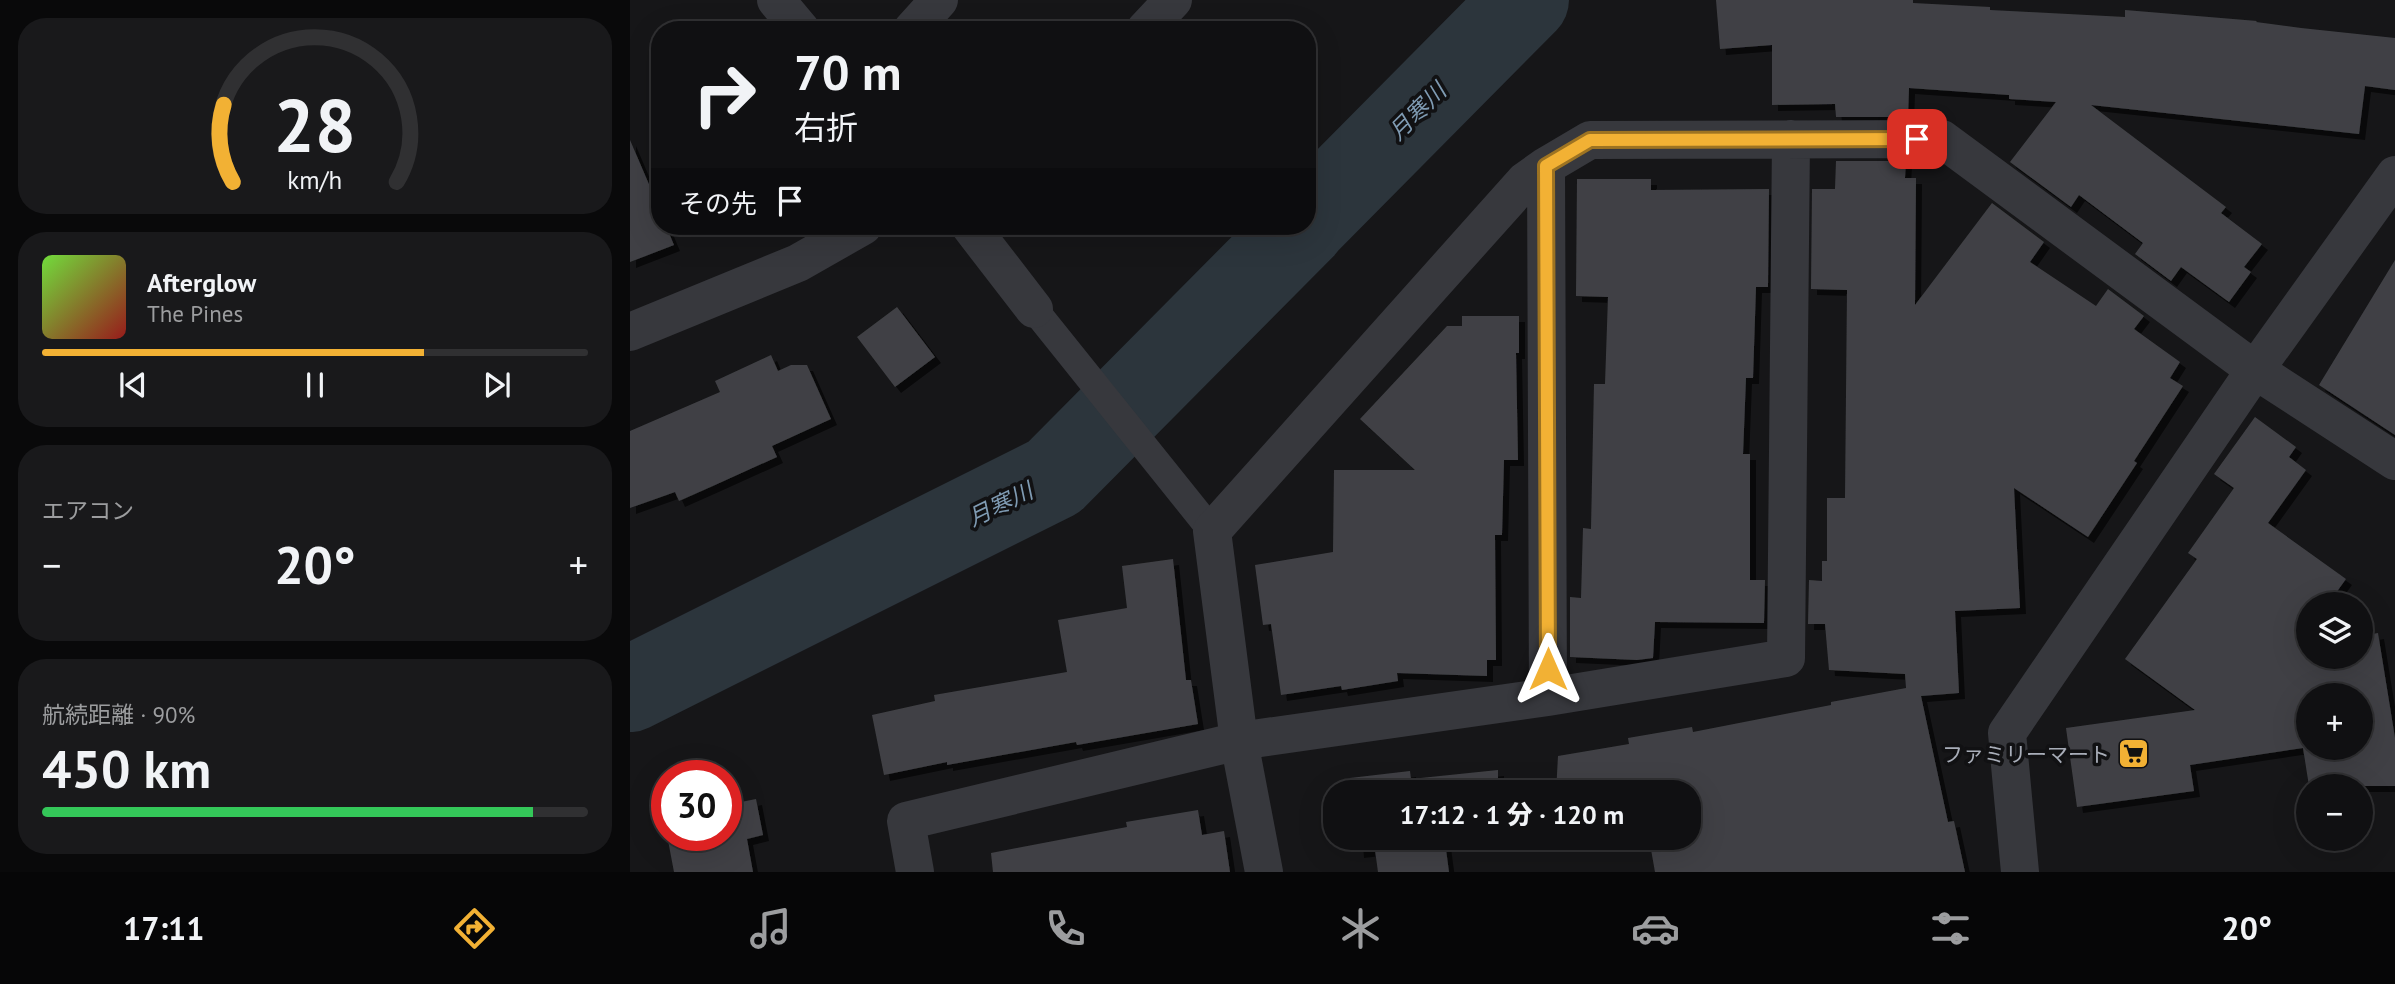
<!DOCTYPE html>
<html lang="ja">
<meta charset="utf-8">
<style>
body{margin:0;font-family:"PT Sans","Noto Sans JP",sans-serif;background:#19191b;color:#f1f3f6;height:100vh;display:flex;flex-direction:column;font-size:26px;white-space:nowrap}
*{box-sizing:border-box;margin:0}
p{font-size:23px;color:#9c9d9f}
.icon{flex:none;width:38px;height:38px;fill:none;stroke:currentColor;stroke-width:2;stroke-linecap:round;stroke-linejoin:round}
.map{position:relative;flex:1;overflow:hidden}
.panel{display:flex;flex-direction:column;gap:18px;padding:18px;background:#09090a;width:630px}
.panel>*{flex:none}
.guide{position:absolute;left:21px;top:21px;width:665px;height:214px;border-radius:28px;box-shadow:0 7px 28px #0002,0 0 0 2px #303032;background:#101012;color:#f1f3f6;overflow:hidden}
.controls{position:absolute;left:1666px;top:592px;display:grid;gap:14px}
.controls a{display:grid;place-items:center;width:77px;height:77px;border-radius:50%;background:#101012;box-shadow:0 7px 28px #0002,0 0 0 2px #303032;font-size:35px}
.speed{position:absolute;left:21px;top:760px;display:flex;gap:14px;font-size:35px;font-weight:700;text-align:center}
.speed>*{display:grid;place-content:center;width:91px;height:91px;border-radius:50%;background:#101012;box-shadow:0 7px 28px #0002,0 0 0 2px #303032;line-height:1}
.speed .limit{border:10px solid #d22;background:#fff;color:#111}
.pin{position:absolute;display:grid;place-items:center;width:60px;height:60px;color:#fff;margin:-30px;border-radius:14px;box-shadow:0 4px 10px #0006}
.me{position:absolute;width:77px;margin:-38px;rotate:0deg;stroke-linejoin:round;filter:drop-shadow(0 0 5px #0008)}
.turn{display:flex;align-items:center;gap:24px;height:147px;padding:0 28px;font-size:32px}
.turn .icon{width:91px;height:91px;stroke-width:2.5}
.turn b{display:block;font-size:49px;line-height:60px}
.then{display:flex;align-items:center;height:66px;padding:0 28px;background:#0003;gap:14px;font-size:26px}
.big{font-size:52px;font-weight:800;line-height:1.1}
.panel .card{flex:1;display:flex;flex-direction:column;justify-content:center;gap:10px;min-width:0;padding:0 24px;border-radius:28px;background:#19191b}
.panel .dial{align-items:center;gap:0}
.dial svg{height:182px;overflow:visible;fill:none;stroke:#303032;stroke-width:7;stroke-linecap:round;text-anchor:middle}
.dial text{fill:#f1f3f6;stroke:none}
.song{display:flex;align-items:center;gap:21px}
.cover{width:84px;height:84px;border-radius:10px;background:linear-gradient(135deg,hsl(100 70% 55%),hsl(0 70% 35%))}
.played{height:7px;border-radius:4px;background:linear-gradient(90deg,#f2b134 70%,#303032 70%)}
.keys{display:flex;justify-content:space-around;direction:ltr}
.heat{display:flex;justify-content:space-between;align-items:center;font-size:38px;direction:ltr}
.charge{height:10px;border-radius:5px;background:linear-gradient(90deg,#34c759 90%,#303032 0)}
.trip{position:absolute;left:693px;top:780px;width:378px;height:70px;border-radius:28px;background:#101012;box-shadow:0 7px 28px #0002,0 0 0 2px #303032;font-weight:800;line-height:70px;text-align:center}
.tabs{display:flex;height:112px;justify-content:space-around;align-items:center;background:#060607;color:#9c9d9f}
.tabs .icon{width:49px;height:49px}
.tabs .selected{color:#f2b134}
.tabs b{font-size:32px;color:#f1f3f6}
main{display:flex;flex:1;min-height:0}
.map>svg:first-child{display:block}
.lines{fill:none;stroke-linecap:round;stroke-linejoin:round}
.river{stroke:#2c353c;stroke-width:86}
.building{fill:#404145;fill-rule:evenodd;filter:url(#shadow)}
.lane{stroke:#37383d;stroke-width:28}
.street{stroke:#37383d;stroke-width:38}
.route-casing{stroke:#9d7322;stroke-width:18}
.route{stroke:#f2b134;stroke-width:12}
.labels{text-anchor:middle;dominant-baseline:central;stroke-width:7;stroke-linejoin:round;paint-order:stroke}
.poi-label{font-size:21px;fill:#a8adb8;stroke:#111113;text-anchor:end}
.water-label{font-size:23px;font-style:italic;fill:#7f9bb3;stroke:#111113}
</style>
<main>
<section class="panel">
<div class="card dial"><svg viewBox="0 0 100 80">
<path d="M14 69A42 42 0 1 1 86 69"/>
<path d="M14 69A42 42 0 0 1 10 35" stroke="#f2b134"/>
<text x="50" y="56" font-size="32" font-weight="700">28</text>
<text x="50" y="72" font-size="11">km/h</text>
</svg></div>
<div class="card">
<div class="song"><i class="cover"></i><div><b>Afterglow</b><p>The Pines</p></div></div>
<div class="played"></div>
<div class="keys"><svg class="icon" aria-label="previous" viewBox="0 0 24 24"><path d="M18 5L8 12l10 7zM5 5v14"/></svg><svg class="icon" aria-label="pause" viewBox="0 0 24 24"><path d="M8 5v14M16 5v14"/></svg><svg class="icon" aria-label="next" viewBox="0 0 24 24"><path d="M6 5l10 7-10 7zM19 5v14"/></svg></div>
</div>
<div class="card"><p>エアコン</p>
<div class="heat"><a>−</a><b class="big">20°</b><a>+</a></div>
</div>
<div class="card"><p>航続距離 · 90%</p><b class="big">450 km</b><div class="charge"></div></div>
</section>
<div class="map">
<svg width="1765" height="872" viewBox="0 0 1765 872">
<defs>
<filter id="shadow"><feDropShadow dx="6" dy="6" stdDeviation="0" flood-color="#0009"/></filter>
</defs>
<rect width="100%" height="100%" fill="#161618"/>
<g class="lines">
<path class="river" d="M677 221 896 0
M0 689 424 477 673 226"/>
</g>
<path class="building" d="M1086 0H1283V3L1360 7V10L1495 17V10L1627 21 1626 22 1671 28 1765 38V90L1735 86 1729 134 1461 105 1596 207 1591 213 1632 244 1614 267 1621 272 1599 302 1551 267 1541 281 1505 254 1513 243 1449 195 1441 207 1380 162 1426 102 1379 99V95L1279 88 1278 117H1206L1205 104 1142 105V45L1090 49Z
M0 140 30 210V226H36L44 245 0 262Z
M1206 161H1276L1275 178H1286L1285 305 1362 203 1414 242 1400 262 1466 306 1478 289 1514 316 1504 329 1550 362 1540 378 1553 386 1504 461 1507 463 1458 537 1384 488 1390 608 1325 611 1329 693 1291 696 1318 822 1324 821 1335 872H1025L1019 838H1059V793H926L928 756 999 744 998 738 1062 727 1063 732 1201 705V702L1276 688 1275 674 1199 670 1195 624H1178L1179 580 1192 581V561H1197V498H1215L1217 290 1181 289 1182 189H1205Z
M947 179H1021V190L1139 189 1138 287H1126L1123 378H1116L1113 454H1120V580H1135L1134 623 1025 622 1023 658 1007 660 940 657V597L951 598 953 528 961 529 964 384H975L978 297 946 296Z
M1765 260V435L1689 385Z
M267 307 305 357 265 387 227 337Z
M832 316H889V353H886L888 460H874L872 535H865L866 660H857V676L767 673 768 681 712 690 711 686 651 695 641 624 633 625 625 565 703 552 704 470H785L730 419 817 326H832Z
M141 355 148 371 161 365H177L201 419 142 446 147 457 85 485 49 501 45 492 0 508V431L90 392 85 381Z
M1625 417 1666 447 1659 457 1676 470 1638 523 1716 579 1698 604H1678V630L1667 646 1678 644V656H1731V636L1748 633 1765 738V786H1679L1673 748 1560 765 1564 791 1447 807 1436 728 1565 710 1495 659 1567 559 1558 553 1604 488 1584 474ZM1678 695H1731V747H1678Z
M543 559 556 680H561L568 724 447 745 446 742 317 765V762L254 775 242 715 305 701 304 695 437 672 428 620 497 608 492 566Z
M868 770V793H721L720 778 780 771 781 779Z
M126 799 133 835 117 839 123 872H44L37 835H96V805Z
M568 810 572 835 594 831 600 872H363L361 853 497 827 496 822Z
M727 838H850L815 842 819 872H748L745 850 728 852Z"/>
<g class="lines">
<path class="lane" d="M404 309 582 531"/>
<path class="street" d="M146 0 171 30
M282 30 309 0
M515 30 543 0
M916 166 918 697
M340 226 404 309
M0 332 168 263 233 226
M285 872 276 821 609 741 918 697 1156 658 1161 139
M634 872 609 741 582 531 895 181 916 166 960 140 1312 139 1625 370 1765 461
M1390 872 1377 733 1625 370 1765 175"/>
</g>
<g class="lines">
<defs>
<path id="route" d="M918 669 916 166 960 140 1287 139"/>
</defs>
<use href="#route" class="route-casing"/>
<use href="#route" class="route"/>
</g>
<defs>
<symbol id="supermarket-square" viewBox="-11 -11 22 22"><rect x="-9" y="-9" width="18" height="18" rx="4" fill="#f2b134" stroke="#111113"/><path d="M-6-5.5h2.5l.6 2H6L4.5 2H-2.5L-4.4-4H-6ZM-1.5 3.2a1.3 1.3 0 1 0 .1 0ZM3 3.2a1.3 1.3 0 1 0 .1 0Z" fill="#111"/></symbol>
</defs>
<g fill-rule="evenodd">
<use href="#supermarket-square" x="1486" y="736" width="35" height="35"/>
</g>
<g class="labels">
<g class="poi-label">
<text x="1480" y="754">ファミリーマート</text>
</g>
<g class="water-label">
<text transform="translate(787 111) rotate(-45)">月寒川</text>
<text transform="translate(370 504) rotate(-26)">月寒川</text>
</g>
</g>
</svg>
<div class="controls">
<a><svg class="icon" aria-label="layers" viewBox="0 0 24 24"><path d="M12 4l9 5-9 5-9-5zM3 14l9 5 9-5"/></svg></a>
<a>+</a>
<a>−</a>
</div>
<div class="speed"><div class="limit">30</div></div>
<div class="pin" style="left:1287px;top:139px;background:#d93025"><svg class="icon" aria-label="arrive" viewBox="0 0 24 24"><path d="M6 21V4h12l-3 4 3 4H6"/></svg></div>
<svg class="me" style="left:918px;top:669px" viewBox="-20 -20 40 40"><path d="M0-17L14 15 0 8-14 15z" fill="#f2b134" stroke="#fff" stroke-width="4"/></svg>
<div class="trip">17:12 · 1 分 · 120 m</div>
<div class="guide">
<div class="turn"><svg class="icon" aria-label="right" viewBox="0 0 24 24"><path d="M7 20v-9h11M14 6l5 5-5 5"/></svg><div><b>70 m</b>右折</div></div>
<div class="then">その先<svg class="icon" aria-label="arrive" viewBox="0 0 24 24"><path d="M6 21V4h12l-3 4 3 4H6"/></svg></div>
</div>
</div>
</main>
<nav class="tabs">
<b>17:11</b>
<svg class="icon selected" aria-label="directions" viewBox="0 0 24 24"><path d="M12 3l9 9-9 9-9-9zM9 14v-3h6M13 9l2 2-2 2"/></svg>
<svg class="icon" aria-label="music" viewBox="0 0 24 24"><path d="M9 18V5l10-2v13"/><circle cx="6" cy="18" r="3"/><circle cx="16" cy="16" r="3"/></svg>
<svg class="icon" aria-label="phone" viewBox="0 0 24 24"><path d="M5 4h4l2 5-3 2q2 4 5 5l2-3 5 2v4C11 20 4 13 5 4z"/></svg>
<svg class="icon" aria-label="climate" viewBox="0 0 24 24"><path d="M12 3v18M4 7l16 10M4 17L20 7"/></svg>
<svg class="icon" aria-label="car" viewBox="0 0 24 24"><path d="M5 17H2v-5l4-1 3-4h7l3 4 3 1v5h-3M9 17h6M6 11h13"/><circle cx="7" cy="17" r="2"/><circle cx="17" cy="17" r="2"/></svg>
<svg class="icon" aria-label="filters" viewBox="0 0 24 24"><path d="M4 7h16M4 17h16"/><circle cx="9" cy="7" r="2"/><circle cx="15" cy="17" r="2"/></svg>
<b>20°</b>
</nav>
